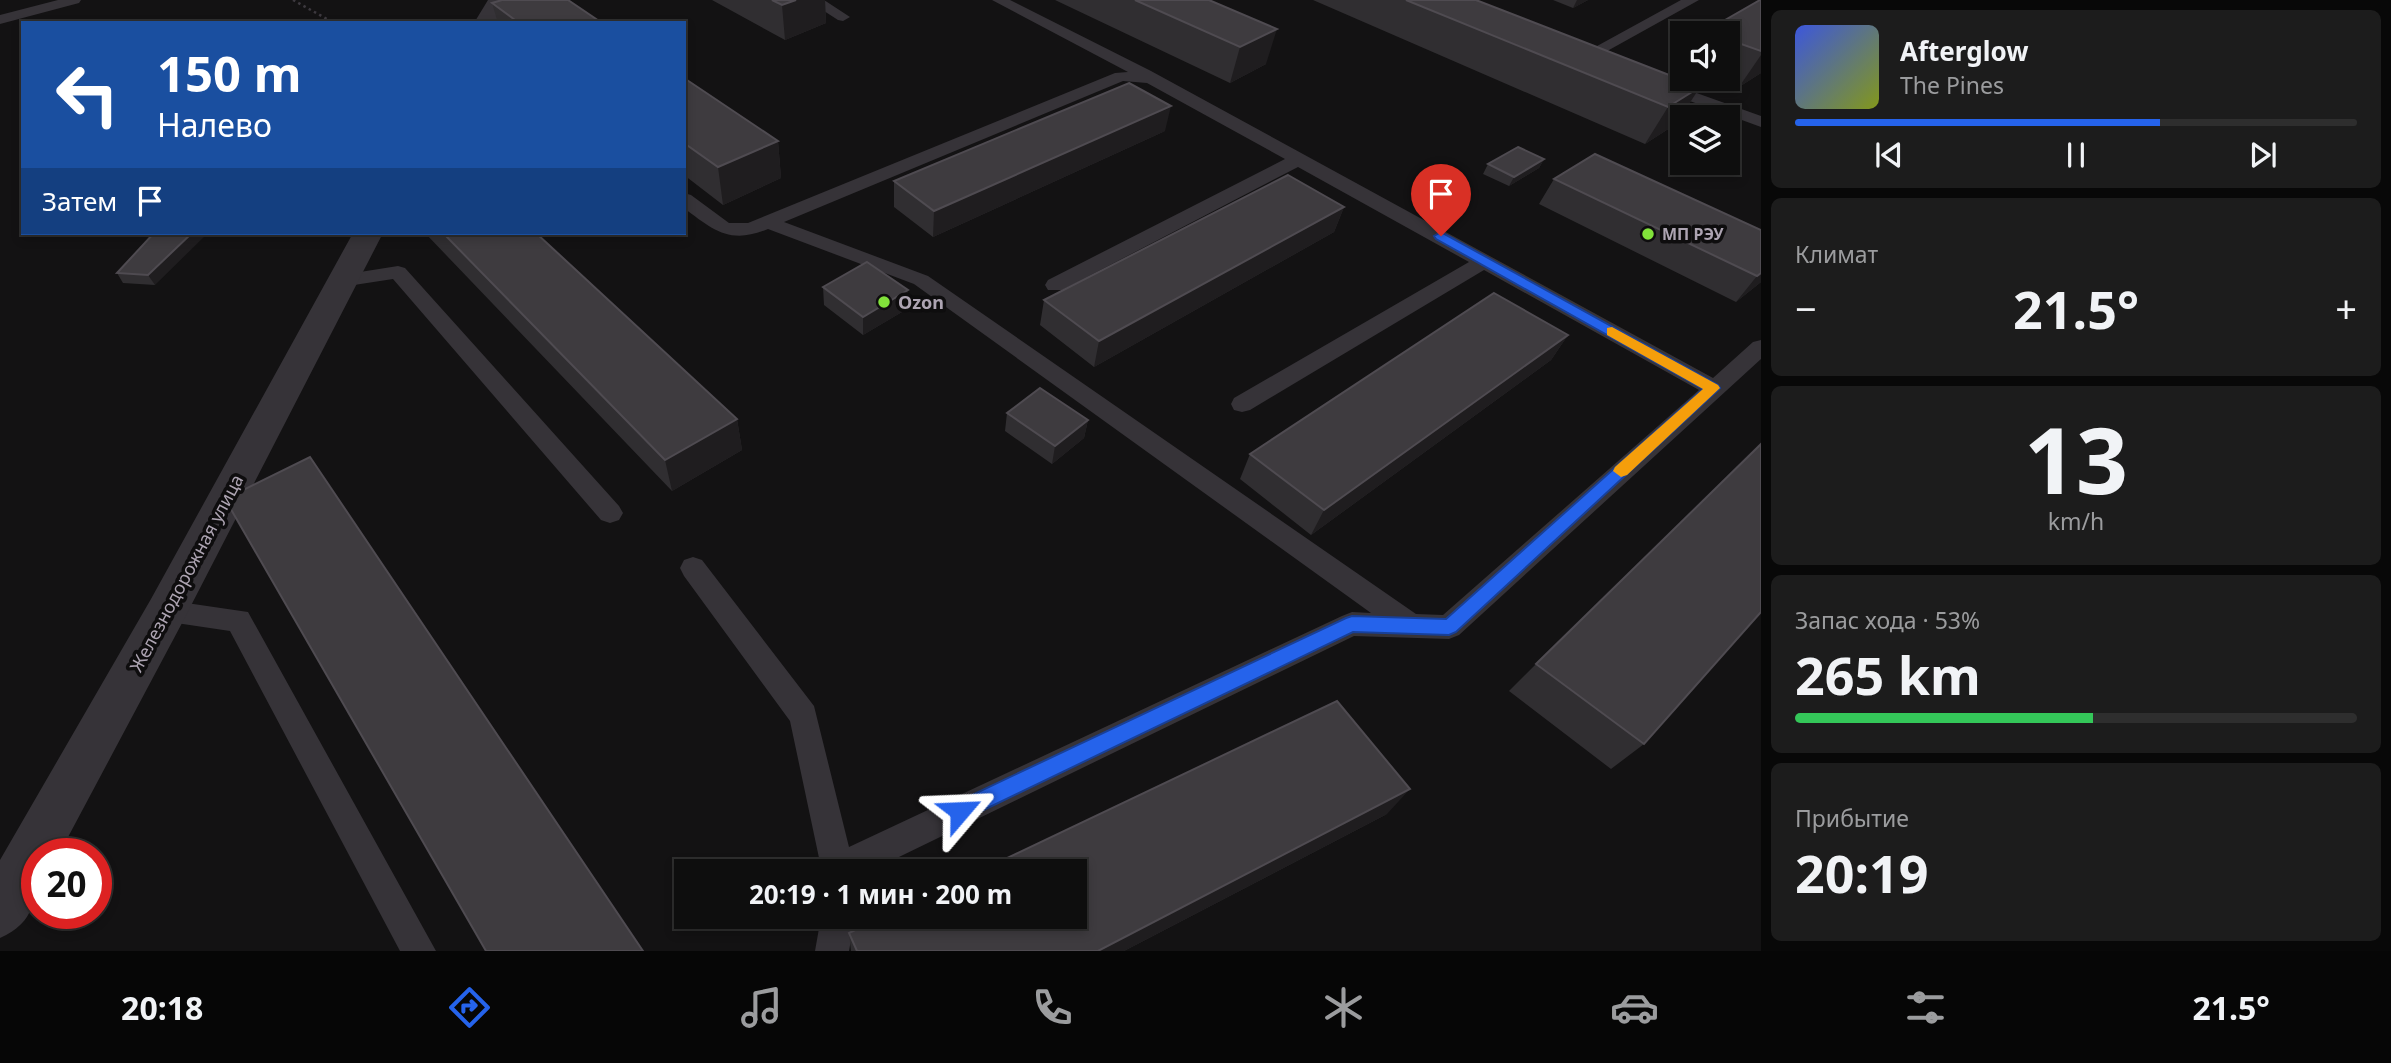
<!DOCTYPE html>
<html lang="ru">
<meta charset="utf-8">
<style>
body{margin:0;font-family:"Noto Sans",sans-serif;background:#1c1c1c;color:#f1f3f6;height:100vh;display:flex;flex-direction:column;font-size:26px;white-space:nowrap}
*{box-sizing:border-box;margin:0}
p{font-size:23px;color:#9b9c9e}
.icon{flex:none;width:38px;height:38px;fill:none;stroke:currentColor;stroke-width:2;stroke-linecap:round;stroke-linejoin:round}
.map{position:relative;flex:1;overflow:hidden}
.side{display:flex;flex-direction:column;gap:10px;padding:10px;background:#080808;width:630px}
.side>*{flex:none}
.guide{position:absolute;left:21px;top:21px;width:665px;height:214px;border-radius:0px;box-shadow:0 4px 10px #0003,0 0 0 2px #2e2e2e;background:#1a4fa0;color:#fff;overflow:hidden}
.fabs{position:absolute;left:1670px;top:21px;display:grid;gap:14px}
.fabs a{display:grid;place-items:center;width:70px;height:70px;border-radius:0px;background:#0e0e0e;box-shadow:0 4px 10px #0003,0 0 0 2px #2e2e2e;font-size:35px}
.speed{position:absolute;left:21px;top:838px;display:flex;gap:14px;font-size:35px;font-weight:700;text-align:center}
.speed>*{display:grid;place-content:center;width:91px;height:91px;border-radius:50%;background:#0e0e0e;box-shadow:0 4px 10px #0003,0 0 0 2px #2e2e2e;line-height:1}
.speed .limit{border:10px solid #d22;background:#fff;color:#111}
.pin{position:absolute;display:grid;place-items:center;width:60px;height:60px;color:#fff;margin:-72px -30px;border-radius:50% 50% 50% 0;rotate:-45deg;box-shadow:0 0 7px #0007}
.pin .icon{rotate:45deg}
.me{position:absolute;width:77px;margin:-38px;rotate:64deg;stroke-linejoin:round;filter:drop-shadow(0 0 5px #0008)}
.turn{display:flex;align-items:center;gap:24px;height:147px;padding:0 21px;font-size:32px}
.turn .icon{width:91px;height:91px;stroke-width:2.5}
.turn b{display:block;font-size:49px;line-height:60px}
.then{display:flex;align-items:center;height:66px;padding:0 21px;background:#0003;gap:14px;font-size:26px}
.big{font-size:52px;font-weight:700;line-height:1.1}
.side .widget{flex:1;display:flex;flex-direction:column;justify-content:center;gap:10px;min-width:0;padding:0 24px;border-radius:10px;background:#1c1c1c}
.side .dial{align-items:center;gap:0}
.dial b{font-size:91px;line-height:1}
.song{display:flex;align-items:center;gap:21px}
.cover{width:84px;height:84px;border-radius:10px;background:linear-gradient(135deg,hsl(230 70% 55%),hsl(70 70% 35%))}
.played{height:7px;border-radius:4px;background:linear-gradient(90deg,#2563eb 65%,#2e2e2e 65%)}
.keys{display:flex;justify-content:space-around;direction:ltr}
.heat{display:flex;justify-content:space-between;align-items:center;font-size:38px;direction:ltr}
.charge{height:10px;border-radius:5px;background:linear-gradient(90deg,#34c759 53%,#2e2e2e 0)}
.trip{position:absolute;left:674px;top:859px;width:413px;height:70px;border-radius:0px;background:#0e0e0e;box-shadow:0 4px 10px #0003,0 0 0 2px #2e2e2e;font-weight:700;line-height:70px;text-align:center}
.menu{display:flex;height:112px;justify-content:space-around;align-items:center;background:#060606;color:#9b9c9e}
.menu .icon{width:49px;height:49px}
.menu .current{color:#2563eb}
.menu b{font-size:32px;color:#f1f3f6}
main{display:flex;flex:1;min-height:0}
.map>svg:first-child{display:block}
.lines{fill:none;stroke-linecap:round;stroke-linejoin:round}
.path{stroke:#3d393f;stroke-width:2.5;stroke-dasharray:2.5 3.5;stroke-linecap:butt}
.service{fill:#363338;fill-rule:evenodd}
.tertiary{fill:#363338;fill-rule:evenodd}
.wall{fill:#302e31}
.shaded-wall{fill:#1f1d1f}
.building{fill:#3e3b3f;stroke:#4f4b51;stroke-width:2}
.route{fill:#2563eb;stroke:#184099;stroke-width:2}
.slow{fill:#f59e0b}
.poi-dot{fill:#81e23a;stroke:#0e0d0e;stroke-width:2.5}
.labels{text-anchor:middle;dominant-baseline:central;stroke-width:7;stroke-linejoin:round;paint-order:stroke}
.far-poi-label{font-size:16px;font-weight:bold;fill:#ada4b2;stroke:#0e0d0e;text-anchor:start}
.poi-label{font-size:18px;font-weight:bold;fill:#ada4b2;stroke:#0e0d0e;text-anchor:start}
.street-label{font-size:18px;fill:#ada4b2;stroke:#0e0d0e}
</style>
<main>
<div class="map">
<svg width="1761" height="951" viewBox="0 0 1761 951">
<rect width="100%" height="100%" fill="#131213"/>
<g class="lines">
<path class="path" d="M293 0 334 23"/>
<path class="service" d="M58 0H81L79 3 0 24V15Z
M807 0H824L850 17 843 21 838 20Z
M992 0H1010L1151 71 1713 378 1753 342 1761 340V359L1459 635 1449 639 1354 636 868 872H822L790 721 684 576 680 568 684 560 693 557 702 560 814 706 849 847 1342 616 1352 612 1371 613 914 284 768 229C730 245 713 230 684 208V193L691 195 729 223H748L1115 73 1128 72ZM1123 81 1147 83 1285 159 1048 280 1045 285 1048 290H1062L1298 167 1469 262 1234 398 1231 404 1234 410 1242 412 1250 410 1484 270 1699 390 1443 615 1416 614 928 276 784 222Z
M1681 0H1699L1591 60H1579L1577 57Z
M1663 81 1761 116V127L1657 89 1655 86 1657 83Z
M398 266 405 268 619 506 623 513 619 520 610 523 601 520 393 279 341 287 334 286 331 281 334 276 341 275Z
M166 600 248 612 436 951H400L230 631 156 620 152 612 156 604Z
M821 917H855L849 951H815Z"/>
<path class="tertiary" d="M488 0H510L497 23H474Z
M353 233H383L181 625 59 854H37C37 891 39 921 0 938V860L151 599Z"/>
</g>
<path class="wall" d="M712 0H825L826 23 785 40Z
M1055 0H1209L1266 64 1230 83Z
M1313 0H1476L1700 87 1676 124 1645 144Z
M1553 0H1588L1573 8Z
M1761 0V73L1739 87 1716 79H1727V33H1704L1706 31Z
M492 3 602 23H498Z
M684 78 778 141 781 178 723 205 684 175Z
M1165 131 933 237 894 207V181Z
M1544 159 1539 168 1509 186 1483 174 1488 164Z
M1554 179 1761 230V282L1736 302 1539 204Z
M1344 207 1334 232 1094 367 1040 325 1044 300Z
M154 233 155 285 123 283 117 273Z
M425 233H536L737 419 742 450 672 491Z
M823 287 907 309 863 335 824 305Z
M1568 335 1551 360 1311 535 1240 479 1250 454Z
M1007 413 1088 420 1084 438 1052 464 1005 431Z
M1536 664 1644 744 1611 769 1509 691Z
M1387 814 1124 951H851L849 933Z"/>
<path class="shaded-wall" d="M796 0H825L826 23 785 40 782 5Z
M1577 0H1588L1573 8Z
M1277 29 1266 64 1230 83 1240 47Z
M1761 55V73L1739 87Z
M1700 87 1676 124 1645 144 1668 107Z
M1171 106 1165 131 933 237 934 211Z
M778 141 781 178 723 205 718 167Z
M1544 159 1539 168 1509 186 1514 177Z
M1344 207 1334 232 1094 367 1099 341Z
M192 233H208L155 285 148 275Z
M1761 273V282L1736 302 1757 276Z
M908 290 907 309 863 335V317Z
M1568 335 1551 360 1311 535 1324 510Z
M737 419 742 450 672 491 665 460Z
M1088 420 1084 438 1052 464 1055 446Z
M1410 789 1387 814 1124 951H1098Z"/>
<path class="building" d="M502 0H568L602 23H519L492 3Z
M772 0H796L782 5Z
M1135 0H1209L1277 29 1240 47Z
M1406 0H1476L1700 87 1668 107Z
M1760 0H1761V51L1727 39V33H1712L1706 31Z
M684 78 778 141 718 167 684 143Z
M1129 83 1171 106 934 211 894 181Z
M1518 147 1544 159 1514 177 1488 164Z
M1595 154 1761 230V273L1757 276 1554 179Z
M1288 175 1344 207 1099 341 1044 300Z
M154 233H192L148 275 117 273Z
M443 233H536L737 419 665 460Z
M867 262 908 290 863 317 823 287Z
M1494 293 1568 335 1324 510 1250 454Z
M1040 388 1088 420 1055 446 1007 413Z
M1761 444V612L1644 744 1536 664Z
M310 457 643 951H486L225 499Z
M1337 701 1410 789 1098 951H857L849 933 882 917H1074V872H978Z"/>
<path class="route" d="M1441 232 1718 385 1720 388 1456 632 1449 635 1353 632 967 818 960 821 953 818 950 811 953 804 1346 618 1352 616 1446 619 1703 389 1436 239 1434 236Z"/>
<path class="slow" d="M1612 327 1718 385 1720 388 1627 475 1621 477 1613 471 1615 467 1703 389 1607 335V328Z"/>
<g class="poi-dot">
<circle cx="1648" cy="234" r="7"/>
<circle cx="884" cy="302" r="7"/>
</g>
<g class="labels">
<g class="far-poi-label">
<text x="1662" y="234">МП РЭУ</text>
</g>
<g class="poi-label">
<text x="898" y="302">Ozon</text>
</g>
<g class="street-label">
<text transform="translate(186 573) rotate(-62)">Железнодорожная улица</text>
</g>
</g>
</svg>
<div class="fabs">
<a><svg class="icon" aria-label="sound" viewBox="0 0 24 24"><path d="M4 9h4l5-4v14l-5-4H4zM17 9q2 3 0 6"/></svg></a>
<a><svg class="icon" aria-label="layers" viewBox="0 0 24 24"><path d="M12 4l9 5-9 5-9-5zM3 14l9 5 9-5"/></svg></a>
</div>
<div class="speed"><div class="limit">20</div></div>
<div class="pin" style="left:1441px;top:236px;background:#d93025"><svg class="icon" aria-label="arrive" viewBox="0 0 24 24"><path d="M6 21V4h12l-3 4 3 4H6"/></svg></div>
<svg class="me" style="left:960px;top:811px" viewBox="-20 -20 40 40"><path d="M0-17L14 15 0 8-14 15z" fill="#2563eb" stroke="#fff" stroke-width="4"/></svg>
<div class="trip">20:19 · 1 мин · 200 m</div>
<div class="guide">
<div class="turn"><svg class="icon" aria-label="left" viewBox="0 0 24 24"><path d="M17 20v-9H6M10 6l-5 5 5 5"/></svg><div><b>150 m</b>Налево</div></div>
<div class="then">Затем<svg class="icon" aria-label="arrive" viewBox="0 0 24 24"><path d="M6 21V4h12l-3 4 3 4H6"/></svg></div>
</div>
</div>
<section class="side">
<div class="widget">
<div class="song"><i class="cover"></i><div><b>Afterglow</b><p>The Pines</p></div></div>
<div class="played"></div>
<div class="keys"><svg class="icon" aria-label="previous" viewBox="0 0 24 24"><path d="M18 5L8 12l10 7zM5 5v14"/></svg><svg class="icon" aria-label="pause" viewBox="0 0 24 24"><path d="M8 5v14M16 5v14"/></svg><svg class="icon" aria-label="next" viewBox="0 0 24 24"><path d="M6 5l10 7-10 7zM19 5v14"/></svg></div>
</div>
<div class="widget"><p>Климат</p>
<div class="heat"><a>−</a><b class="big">21.5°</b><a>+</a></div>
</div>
<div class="widget dial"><b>13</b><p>km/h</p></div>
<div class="widget"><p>Запас хода · 53%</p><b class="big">265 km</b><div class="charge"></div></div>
<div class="widget"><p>Прибытие</p><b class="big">20:19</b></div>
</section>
</main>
<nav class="menu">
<b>20:18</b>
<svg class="icon current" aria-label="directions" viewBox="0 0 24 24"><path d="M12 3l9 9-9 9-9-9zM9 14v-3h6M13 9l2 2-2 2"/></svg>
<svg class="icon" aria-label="music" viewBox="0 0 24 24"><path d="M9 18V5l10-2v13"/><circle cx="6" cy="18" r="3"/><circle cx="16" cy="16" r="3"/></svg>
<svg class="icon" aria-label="phone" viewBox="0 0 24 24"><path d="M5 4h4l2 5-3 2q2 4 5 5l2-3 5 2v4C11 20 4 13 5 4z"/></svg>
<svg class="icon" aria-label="climate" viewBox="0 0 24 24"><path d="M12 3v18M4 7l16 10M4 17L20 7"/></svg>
<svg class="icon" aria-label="car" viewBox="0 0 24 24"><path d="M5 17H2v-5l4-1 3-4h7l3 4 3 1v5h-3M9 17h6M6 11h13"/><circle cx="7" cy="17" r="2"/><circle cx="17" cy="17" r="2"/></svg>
<svg class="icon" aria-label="filters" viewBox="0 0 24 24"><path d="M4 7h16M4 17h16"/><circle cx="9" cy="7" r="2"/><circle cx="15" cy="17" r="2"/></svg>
<b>21.5°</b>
</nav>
